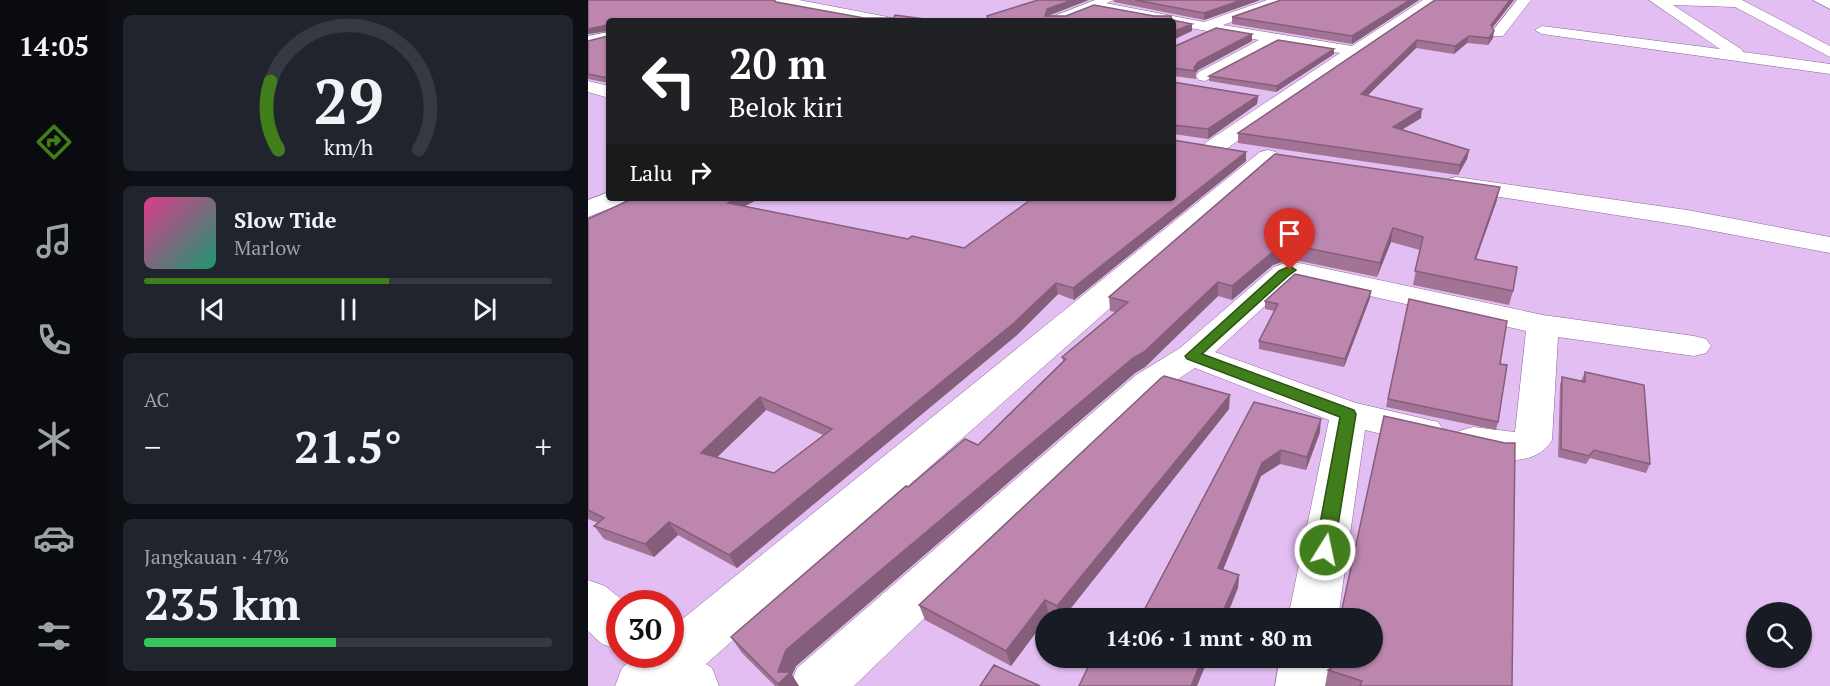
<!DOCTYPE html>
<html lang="id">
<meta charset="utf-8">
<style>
body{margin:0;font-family:"PT Serif",serif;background:#20242c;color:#f1f3f6;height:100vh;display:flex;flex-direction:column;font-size:22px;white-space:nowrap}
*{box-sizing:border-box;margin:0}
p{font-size:20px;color:#9ea1a6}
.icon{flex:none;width:33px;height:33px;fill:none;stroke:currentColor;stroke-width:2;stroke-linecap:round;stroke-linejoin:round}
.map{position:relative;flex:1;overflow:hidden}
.side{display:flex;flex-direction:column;gap:15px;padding:15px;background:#0d0f14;width:480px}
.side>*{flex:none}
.top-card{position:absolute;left:18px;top:18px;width:570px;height:183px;border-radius:6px;box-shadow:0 2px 4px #0004;background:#202124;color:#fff;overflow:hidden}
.controls{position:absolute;left:1158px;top:602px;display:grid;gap:12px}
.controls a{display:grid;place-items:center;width:66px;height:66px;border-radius:50%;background:#171b24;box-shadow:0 2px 4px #0004;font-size:30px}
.speed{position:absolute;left:18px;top:590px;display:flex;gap:12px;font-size:30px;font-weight:700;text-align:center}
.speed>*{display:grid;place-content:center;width:78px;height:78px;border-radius:50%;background:#171b24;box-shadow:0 2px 4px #0004;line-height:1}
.speed .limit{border:9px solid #d22;background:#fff;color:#111}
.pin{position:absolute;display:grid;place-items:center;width:51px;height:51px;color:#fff;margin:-62px -26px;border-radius:50% 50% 50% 0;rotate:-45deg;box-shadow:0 0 6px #0007}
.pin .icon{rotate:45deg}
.me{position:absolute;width:66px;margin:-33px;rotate:10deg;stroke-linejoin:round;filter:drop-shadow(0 0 4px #0008)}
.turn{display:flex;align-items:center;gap:21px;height:126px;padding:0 24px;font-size:27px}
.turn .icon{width:78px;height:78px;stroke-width:2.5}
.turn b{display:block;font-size:42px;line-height:51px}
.then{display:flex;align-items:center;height:57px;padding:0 24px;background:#0003;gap:12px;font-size:22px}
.big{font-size:45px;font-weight:600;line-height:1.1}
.side .widget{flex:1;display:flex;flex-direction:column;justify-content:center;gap:9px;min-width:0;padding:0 21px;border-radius:9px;background:#20242c}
.side .dial{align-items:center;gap:0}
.dial svg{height:156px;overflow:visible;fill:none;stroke:#363941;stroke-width:7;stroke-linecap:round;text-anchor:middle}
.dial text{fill:#f1f3f6;stroke:none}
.song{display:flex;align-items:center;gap:18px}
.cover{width:72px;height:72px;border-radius:9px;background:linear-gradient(135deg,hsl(330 70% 55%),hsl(160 70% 35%))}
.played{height:6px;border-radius:3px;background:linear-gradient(90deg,#407d1b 60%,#363941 60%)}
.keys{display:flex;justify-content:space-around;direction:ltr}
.heat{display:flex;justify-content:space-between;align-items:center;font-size:33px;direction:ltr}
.charge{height:9px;border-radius:4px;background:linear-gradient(90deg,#34c759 47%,#363941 0)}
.trip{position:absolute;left:447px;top:608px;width:348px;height:60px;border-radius:30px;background:#171b24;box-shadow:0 2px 4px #0004;font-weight:600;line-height:60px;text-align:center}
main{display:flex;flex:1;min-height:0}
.tab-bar{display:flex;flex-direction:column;width:108px;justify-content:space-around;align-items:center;background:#090b0e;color:#9ea1a6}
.tab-bar .icon{width:42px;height:42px}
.tab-bar .active{color:#407d1b}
.tab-bar b{font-size:27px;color:#f1f3f6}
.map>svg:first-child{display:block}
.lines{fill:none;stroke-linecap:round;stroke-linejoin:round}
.minor-casing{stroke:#8a6897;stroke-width:1}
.major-casing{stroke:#8a6897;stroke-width:1}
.minor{fill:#fff;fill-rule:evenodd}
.major{fill:#fff;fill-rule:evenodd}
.wall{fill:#a37396;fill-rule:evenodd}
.shaded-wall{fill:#845e7a}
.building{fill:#bd86ae;stroke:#845e7a;stroke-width:1.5;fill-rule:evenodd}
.route{fill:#407d1b;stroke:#2a5112;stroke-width:1.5}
</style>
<main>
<nav class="tab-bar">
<b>14:05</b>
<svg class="icon active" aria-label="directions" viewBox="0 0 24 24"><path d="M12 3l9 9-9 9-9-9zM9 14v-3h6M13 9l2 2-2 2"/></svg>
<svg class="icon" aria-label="music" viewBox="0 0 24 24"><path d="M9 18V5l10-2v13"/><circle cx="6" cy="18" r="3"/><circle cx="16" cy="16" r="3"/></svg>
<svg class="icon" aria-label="phone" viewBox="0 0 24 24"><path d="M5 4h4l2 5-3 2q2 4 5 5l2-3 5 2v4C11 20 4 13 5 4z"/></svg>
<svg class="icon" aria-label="climate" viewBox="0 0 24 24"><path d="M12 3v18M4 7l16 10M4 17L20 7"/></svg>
<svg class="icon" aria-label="car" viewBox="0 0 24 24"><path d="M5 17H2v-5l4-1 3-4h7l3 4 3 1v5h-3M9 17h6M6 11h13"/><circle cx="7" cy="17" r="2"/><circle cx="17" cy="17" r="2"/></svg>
<svg class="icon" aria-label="filters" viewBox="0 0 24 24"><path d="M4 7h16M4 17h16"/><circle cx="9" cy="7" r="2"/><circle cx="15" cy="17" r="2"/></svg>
</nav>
<section class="side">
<div class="widget dial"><svg viewBox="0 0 100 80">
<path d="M14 69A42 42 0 1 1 86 69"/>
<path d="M14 69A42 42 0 0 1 10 34" stroke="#407d1b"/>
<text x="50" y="56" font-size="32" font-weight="700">29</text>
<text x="50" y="72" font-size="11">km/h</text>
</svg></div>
<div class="widget">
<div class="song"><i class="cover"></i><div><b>Slow Tide</b><p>Marlow</p></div></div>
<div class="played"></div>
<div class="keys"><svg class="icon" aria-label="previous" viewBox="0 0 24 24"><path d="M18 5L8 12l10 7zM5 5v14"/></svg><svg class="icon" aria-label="pause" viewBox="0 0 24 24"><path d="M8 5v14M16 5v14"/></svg><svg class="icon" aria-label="next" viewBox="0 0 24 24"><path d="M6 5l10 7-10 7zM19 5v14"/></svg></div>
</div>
<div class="widget"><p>AC</p>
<div class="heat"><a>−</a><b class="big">21.5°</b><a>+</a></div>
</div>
<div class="widget"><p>Jangkauan · 47%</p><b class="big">235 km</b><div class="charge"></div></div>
</section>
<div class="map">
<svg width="1242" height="686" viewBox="0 0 1242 686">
<rect width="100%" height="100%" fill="#e3bef2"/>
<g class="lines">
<defs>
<path id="minor" d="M183 0H211L300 17 307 21H278L190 4Z
M679 0H698L696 3 635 25 764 46 835 0H851L699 104 633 153 625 154 617 153 614 148 617 143 752 53 689 43 617 81 611 80 608 76 611 72 671 40 585 25V21H567L507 9 500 5 507 1 616 22Z
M929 0H943L915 36H905L903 33Z
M1061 0H1154L1242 46V57L1147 7 1085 5 1153 49 1155 52 1242 64V74L954 34 947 30 954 26 1132 49Z
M1225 0H1242V9Z
M21 32V40L0 46V36Z
M0 81 21 86V98L0 92Z
M680 150 688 152 691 157 688 162 118 664 124 668 131 686H27L34 668 41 662 37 654H82V629L672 152Z
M868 177 1099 210 1242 237V253L1099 226 860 189 856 184 860 179Z
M702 261 955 315 1106 336 1118 339 1123 346 1118 353 1106 356 970 337 964 440C946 471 900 459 871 451L866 441 871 431 885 427 927 432 938 331 706 279 627 352 768 403 850 422 856 431 850 440 837 444 777 430 750 618H700L741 420 607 368 572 391 266 686H202L209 668 548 375 592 348 686 267Z
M0 580 17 586 38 603H32V650L14 644 0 631Z
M692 657H744L739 686H687Z"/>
<path id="major" d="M507 0H526L479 21H459L461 18Z
M21 192V198H39L36 203 0 217V200Z"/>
</defs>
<use href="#minor" class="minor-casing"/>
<use href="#major" class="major-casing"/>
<use href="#minor" class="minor"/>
<use href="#major" class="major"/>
</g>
<path class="wall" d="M0 0 188 2 276 18 344 20V21H21V88L20 83 0 79V41L20 36V31Z
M526 0H672L616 20 526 2Z
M831 0 764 44 644 24V17Z
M847 0H926L904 28 905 38 900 45 879 43 866 54 828 48 779 96 833 118 814 130 881 150 879 159 870 175 650 143V133Z
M664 34V41L610 70 608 73V79L585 76V47Z
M746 54 688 92 621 81V76Z
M585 82 670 96 669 104 620 139 585 134Z
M687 154 909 200 888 259 925 291 921 305 825 285 832 250 803 242 789 277 702 259 685 265 644 300 630 296 557 367 547 373 208 666 204 675 211 686H187L154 653 143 637 320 487 390 445 475 361 474 357 527 312 522 311 521 297Z
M658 161 486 300 470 294 429 335 149 568 90 535 66 557 16 539 6 526 10 523 0 519V219L46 198H172L157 206 320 239 376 248ZM178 410 235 435 186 473 129 457Z
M782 298 756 367 671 349V341L686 311 677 309V301Z
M821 299 912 364 910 422 908 430 798 407Z
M997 372 1062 464 1058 473 1002 458 998 464 970 457 972 385 974 377 993 381Z
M666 402 732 432 718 470 692 464 673 476 635 570 651 575 650 588 552 618Z
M641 409 475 618H466L461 615 458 618V619L423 666 337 620 331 605Z
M746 657H784L924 686H737L740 670 745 667Z"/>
<path class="shaded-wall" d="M484 0H501L460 16H457L459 9Z
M654 0H672L616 20V13Z
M822 0H831L764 44V36Z
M922 0H926L901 32 903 25Z
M604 24V31L585 40V32Z
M20 25 21 31 0 34V29Z
M906 31 905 38 900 45 901 38Z
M664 34V41L610 70 608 73 606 68 610 62Z
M881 36 879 43 866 54 867 46Z
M829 40 828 48 772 103 773 94Z
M746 49V54L688 92 689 86Z
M670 96 669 104 620 139V129Z
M834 109 833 118 803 136 805 127Z
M881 150 879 159 870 175 872 165Z
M658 152V161L486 300 485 288Z
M912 187 909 200 883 273 887 259Z
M149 198H172L144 213 140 203Z
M805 228 803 242 789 277 792 263Z
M704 245 702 259 685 265 644 300V286L686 251Z
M630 282V296L557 367 547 373 208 666 204 675 211 686H191L190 684V672L198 650Z
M468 283 470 294 429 335 149 568 141 555Z
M783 291 782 298 756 367 757 359Z
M642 395 641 409 475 618H472L469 606Z
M172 397 178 410 120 466 113 453Z
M733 419 732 432 718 470 719 457Z
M693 450 692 464 673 476 630 582V568L674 463Z
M81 522 90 535 66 557 57 544Z
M651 575 650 588 638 618H632Z
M457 600 461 615 458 618V619L423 666 418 651Z
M615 657H621L609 686H603Z"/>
<path class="building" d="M0 0H186L188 2 276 18H306L307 15 344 20 341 21H21V87L19 78 0 74V41L20 36V25L0 29Z
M450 0H484L459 9 457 16H478L506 5 566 16H583L584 20 604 24 585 32V21H401L399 16Z
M547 0H654L616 13Z
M693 0H822L764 36 644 17Z
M847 0H922L903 25 906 31 901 38 881 36 867 46 829 40 773 94 834 109 805 127 881 150 872 165 650 133Z
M628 28 664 34 610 62 606 68 608 71 585 68V47Z
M690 40 746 49 689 86 621 76Z
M585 82 670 96 620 129 585 125Z
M585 140 658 152 485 288 468 283 426 323 141 555 81 522 57 544 6 526 16 518 0 510V219L46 198H149L140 203 320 239 324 236 376 248 445 198H585ZM172 397 244 429 186 473 113 453Z
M687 154 912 187 887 259 929 267 925 291 827 271 835 237 805 228 792 263 704 245 686 251 644 286 630 282 556 352 545 358 198 650 190 672H203L190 684 143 637 318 486 320 487 377 439 390 445 478 359 474 357 540 302 521 297Z
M707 274 783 291 757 359 671 341 690 304 677 301Z
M821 299 919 321 912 364 919 365 910 422 800 399Z
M997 372 1056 385 1062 464 1006 450 1001 456 973 449 974 377 997 382Z
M576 376 642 395 469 606 457 600 418 651 331 605 573 378Z
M666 402 733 419 719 457 693 450 674 463 630 568 651 575 632 618H552Z
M796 416 917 443H927L924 686H772L774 681 740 670 745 667 746 657H784V618H752Z
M505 657H615L603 686H491Z
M406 665 452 686H392Z"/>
<path class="route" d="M702 266 708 270 700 276 614 354 766 410 768 414 746 550 743 555 737 558 730 555 727 550 752 417 599 359 597 356 691 271Z"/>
</svg>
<div class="controls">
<a><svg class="icon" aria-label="search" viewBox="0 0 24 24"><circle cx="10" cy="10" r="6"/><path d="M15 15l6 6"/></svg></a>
</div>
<div class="speed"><div class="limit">30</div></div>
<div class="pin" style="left:702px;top:270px;background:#d93025"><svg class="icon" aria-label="arrive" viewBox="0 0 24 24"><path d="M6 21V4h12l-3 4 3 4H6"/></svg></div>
<svg class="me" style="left:737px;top:550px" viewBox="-20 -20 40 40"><circle r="17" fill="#407d1b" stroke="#fff" stroke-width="3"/><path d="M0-11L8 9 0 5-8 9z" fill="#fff"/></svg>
<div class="trip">14:06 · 1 mnt · 80 m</div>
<div class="top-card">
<div class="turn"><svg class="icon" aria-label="left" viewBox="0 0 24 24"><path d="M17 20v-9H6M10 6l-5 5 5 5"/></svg><div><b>20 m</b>Belok kiri</div></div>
<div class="then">Lalu<svg class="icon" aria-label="right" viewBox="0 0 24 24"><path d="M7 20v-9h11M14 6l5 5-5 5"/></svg></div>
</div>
</div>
</main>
